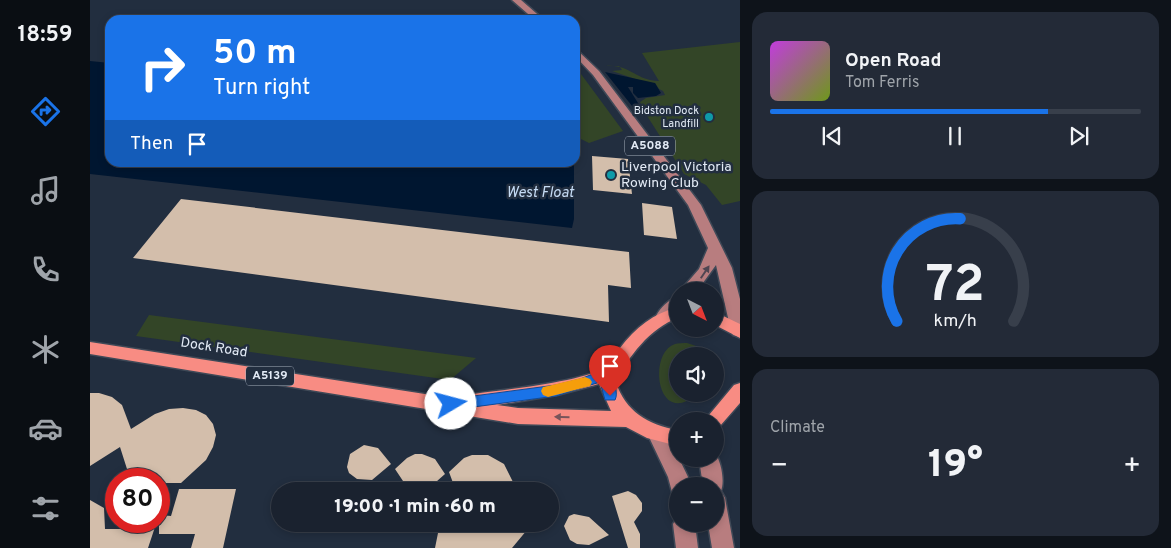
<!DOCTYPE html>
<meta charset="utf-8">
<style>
body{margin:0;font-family:Overpass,sans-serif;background:#232a37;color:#f1f3f6;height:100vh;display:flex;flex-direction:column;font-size:19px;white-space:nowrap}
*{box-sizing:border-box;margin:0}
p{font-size:16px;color:#9fa4aa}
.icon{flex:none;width:28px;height:28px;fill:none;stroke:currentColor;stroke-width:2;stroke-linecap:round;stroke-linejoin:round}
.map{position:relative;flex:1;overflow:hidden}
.details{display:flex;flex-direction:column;gap:12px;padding:12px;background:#0e131a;width:431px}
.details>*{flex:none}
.top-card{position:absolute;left:15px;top:15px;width:475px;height:152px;border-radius:15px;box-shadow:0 2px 8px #0003,0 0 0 1px #383f4b;background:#1a73e8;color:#fff;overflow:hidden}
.needle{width:32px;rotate:138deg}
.buttons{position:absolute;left:579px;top:282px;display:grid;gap:10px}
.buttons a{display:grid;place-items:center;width:55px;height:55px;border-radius:50%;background:#1a222f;box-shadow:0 2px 8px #0003,0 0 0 1px #383f4b;font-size:25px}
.speed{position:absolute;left:15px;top:468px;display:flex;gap:10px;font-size:25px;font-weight:700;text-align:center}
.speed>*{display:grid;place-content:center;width:65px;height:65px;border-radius:50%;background:#1a222f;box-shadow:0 2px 8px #0003,0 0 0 1px #383f4b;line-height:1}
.speed .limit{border:8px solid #d22;background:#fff;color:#111}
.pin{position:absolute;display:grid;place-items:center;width:42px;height:42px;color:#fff;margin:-51px -21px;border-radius:50% 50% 50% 0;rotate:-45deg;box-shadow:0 0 5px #0007}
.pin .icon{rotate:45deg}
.me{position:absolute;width:55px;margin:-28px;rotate:82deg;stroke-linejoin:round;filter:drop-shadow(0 0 4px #0008)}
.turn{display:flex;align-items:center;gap:18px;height:105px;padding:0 25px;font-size:22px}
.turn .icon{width:65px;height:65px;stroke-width:2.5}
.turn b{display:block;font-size:35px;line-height:42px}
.then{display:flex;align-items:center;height:48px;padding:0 25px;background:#0003;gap:10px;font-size:19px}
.big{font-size:38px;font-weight:800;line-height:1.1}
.details .card{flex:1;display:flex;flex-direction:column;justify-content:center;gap:8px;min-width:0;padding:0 18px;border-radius:15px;background:#232a37}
.details .dial{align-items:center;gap:0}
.dial svg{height:130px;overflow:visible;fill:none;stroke:#383f4b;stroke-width:7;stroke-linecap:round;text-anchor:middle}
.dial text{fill:#f1f3f6;stroke:none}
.song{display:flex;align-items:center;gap:15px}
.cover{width:60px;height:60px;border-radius:8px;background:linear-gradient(135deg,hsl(290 70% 55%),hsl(80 70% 35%))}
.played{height:5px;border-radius:2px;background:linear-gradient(90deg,#1a73e8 75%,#383f4b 75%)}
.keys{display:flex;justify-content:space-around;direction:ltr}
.heat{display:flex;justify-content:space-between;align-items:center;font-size:28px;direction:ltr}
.trip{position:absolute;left:181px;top:482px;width:288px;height:50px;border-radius:25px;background:#1a222f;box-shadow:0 2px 8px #0003,0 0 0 1px #383f4b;font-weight:800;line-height:50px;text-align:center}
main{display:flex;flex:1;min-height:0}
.tabs{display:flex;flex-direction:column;width:90px;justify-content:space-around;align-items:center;background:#0a0e13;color:#9fa4aa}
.tabs .icon{width:35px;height:35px}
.tabs .active{color:#1a73e8}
.tabs b{font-size:22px;color:#f1f3f6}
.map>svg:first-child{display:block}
.green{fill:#334527}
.water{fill:#001630}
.building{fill:#d3beab}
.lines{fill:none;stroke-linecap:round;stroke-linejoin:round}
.major-casing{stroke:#3f4957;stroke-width:3}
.highway-casing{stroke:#3f4957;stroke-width:3}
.major{fill:#b87d7f;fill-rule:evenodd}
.highway{fill:#f88c83;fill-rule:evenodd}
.oneway{fill:#4f4652}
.oneway2{fill:#78545a}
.route{fill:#1a73e8;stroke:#114b97}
.slow{fill:#f59e0b}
.culture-dot{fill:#0f9aa8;stroke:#222e3f;stroke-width:2}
.labels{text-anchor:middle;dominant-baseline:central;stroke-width:5;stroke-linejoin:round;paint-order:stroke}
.far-poi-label{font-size:11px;fill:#e3ebf6;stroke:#222e3f;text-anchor:end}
.shield{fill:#222e3f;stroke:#a9b2bf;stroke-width:1}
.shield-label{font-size:12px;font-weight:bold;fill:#e3ebf6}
.poi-label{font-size:14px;fill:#e3ebf6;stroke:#222e3f;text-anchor:start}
.street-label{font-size:14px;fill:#e3ebf6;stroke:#222e3f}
.water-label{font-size:15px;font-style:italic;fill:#c6dcf5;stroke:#222e3f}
</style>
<main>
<nav class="tabs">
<b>18:59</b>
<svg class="icon active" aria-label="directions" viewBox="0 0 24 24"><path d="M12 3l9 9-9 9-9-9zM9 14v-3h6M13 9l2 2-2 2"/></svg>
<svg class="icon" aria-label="music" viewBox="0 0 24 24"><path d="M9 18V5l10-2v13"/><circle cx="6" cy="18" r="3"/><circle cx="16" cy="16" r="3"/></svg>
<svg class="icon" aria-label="phone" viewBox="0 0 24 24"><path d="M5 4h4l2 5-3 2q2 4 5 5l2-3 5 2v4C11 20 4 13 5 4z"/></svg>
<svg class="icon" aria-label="climate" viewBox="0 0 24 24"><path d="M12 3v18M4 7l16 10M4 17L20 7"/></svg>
<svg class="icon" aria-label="car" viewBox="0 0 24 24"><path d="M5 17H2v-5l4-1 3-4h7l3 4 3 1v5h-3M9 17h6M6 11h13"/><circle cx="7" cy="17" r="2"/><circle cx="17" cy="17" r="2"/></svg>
<svg class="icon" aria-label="filters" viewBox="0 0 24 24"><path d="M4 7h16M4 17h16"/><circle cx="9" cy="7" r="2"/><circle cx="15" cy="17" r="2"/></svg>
</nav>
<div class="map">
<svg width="650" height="548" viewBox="0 0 650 548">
<rect width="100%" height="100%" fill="#222e3f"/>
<path class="green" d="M650 42V201L632 205 616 185 594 174 554 111 550 102 556 98 575 95 573 91 569 89 565 83H557L522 71 532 70 529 66H516C540 64 546 81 569 81L552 53Z
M485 69 488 74H491L533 131 499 143 485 136Z
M59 315 386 358 360 380 46 336Z
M597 343 606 346 612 356H588V394H607C567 429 557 353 585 344 588 343 594 343 597 343Z"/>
<path class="water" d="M0 61 20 63V162L484 163V219L482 228 0 174Z
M515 72 565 83 571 93 566 96 548 98 543 93V87H538L553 111 550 116Z"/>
<path class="building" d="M502 156 538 159 542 194 503 190Z
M91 199 539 252 541 288 518 285 519 322 43 258Z
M552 203 582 207 587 239 554 235Z
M0 393H9L22 397 32 405 41 429 65 414 79 409 93 408 106 410 116 415 123 424 126 435 123 447 116 460 91 483H69V479H46L37 469 30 447 0 466Z
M274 445 288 448 301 464 282 480 267 479 259 473 257 467 260 454Z
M325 454H332L345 459 355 474 338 489 321 488 315 484 305 469 317 458Z
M382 455H398L414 464 423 482 420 491H366L359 472 374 458Z
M89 489H146L133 548H101L105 534H69V515L81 516Z
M538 491 546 495 552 503V511L544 522 550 534V548H538L522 496Z
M0 500 14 508 15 529H46L50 521H67L58 548H0Z
M484 514 499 517 519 535 499 545 487 544 480 540 474 526 479 516Z
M354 524H442L422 548H345L348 533Z"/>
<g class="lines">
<defs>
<path id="major" d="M422 0H431L454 20H445Z
M485 48 509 71 611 205 642 268 650 299V337L643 335 641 331 626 265 607 291H590L609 269 618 248 598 205 503 75 485 56Z
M588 297V312L580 320H568L566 316C570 308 579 299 588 297Z
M568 427 575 429 598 477 599 486H588V495L582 492 578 477 558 435 561 429Z
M625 453C631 461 635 481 631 491L635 498 644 548H622L618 524H625V486H613L609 459H625Z
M588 516V524H605L608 548H586L583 524Z"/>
<path id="highway" d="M588 307V318C560 328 538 357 526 382 535 411 558 425 588 430V446L557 438 536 427 428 424 0 354V342L367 399 375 395C402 391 499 382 516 366 522 362 525 353 530 348 545 328 564 313 588 307ZM509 384 521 411 428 408 407 405 467 395Z
M625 312 650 324V338L625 325Z
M650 383V403L630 426 625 428V421H614L644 385Z"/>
</defs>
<use href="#major" class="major-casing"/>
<use href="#highway" class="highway-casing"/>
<use href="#major" class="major"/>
<use href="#highway" class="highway"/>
</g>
<defs><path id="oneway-solid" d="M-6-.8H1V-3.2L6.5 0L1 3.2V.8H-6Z" transform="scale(1.25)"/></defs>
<use class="oneway" href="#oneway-solid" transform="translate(615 272) rotate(-56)"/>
<use class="oneway2" href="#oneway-solid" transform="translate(472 417) rotate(-179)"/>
<path class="route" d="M521 367 528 372C522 385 529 392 525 400H515L510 382 466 396 361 410 356 408 354 404 356 400 361 399 466 385 490 379Z"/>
<path class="slow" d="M495 377 500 379 502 382 500 386 458 397 453 395 451 391 453 387 458 386Z"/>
<g class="culture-dot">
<circle cx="619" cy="117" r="5"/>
<circle cx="521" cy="175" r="5"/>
</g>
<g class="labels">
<g class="far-poi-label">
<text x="609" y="111">Bidston Dock<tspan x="609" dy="13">Landfill</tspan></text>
</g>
<g class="shield">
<rect x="535" y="136.5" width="50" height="19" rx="4"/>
<rect x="156" y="366.5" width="48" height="19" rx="4"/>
</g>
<g class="shield-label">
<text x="560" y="146">A5088</text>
<text x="180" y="376">A5139</text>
</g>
<g class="poi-label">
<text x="531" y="167">Liverpool Victoria<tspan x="531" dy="16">Rowing Club</tspan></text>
</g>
<g class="street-label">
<text transform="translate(124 348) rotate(9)">Dock Road</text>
</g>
<g class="water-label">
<text x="450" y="193">West Float</text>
</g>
</g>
</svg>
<div class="buttons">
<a><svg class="needle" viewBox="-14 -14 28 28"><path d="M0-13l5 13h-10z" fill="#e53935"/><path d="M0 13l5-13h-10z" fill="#9fa4aa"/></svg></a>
<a><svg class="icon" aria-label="sound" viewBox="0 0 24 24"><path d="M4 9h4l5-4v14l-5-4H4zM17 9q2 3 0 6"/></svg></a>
<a>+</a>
<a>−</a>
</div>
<div class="speed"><div class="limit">80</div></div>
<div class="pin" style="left:520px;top:396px;background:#d93025"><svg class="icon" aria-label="arrive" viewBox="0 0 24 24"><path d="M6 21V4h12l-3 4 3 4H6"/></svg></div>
<svg class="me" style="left:361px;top:404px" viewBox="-20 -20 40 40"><circle r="19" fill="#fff"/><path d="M0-13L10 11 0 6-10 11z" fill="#1a73e8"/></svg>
<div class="trip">19:00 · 1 min · 60 m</div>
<div class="top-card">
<div class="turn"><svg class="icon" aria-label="right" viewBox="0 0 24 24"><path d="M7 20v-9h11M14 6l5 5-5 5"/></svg><div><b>50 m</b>Turn right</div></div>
<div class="then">Then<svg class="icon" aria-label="arrive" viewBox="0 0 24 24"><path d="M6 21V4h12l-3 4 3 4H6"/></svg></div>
</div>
</div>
<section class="details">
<div class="card">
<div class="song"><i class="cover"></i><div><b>Open Road</b><p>Tom Ferris</p></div></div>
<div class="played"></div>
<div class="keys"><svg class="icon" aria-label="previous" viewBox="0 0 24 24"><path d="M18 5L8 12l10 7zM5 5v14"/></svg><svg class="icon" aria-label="pause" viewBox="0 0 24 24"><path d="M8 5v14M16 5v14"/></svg><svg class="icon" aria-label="next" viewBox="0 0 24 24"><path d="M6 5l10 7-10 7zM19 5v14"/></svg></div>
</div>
<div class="card dial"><svg viewBox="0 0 100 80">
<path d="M14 69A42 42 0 1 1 86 69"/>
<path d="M14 69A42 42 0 0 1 53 6" stroke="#1a73e8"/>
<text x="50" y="56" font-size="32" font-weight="700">72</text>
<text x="50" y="72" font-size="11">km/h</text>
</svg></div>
<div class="card"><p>Climate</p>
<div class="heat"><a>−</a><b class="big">19°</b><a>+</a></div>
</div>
</section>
</main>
